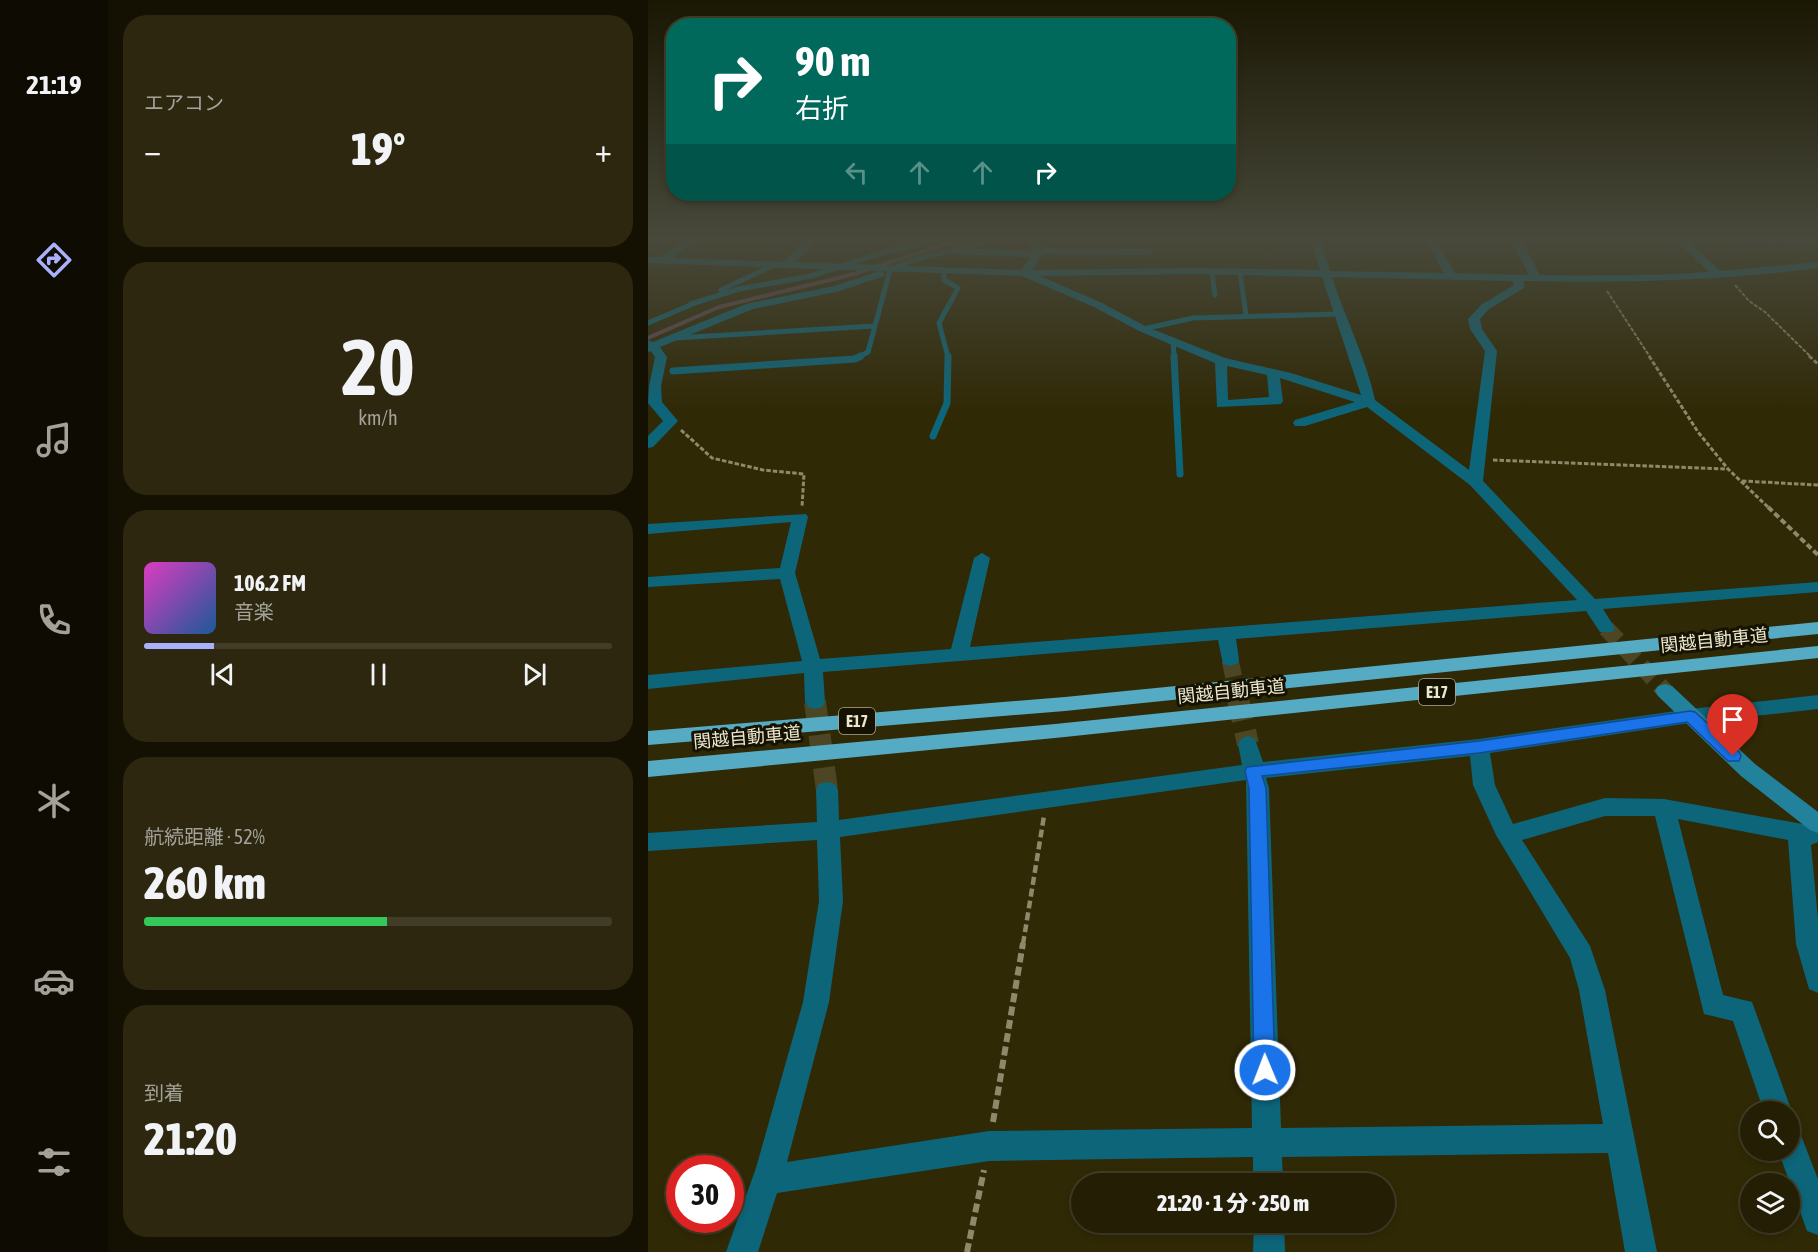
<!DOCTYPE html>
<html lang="ja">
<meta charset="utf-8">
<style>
body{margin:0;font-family:"Asap Condensed","Noto Sans JP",sans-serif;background:#2c270e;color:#f1f3f6;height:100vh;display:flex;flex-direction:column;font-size:22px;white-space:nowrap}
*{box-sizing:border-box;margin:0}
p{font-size:20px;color:#a3a29a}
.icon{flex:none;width:33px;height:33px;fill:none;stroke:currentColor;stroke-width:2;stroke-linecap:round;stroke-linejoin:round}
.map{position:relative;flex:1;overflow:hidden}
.panel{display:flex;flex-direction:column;gap:15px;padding:15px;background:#141102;width:540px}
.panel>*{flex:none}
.hud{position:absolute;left:18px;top:18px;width:570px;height:183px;border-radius:24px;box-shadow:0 3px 9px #0003,0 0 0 2px #413d26;background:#00695c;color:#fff;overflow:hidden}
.buttons{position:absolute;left:1092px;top:1101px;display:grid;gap:12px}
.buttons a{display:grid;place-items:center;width:60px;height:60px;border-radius:50%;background:#241f04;box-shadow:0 3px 9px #0003,0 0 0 2px #413d26;font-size:30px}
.speed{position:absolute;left:18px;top:1155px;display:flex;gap:12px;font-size:30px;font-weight:700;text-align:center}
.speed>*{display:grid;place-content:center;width:78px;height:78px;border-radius:50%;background:#241f04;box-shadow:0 3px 9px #0003,0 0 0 2px #413d26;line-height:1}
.speed .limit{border:9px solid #d22;background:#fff;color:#111}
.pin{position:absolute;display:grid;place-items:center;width:51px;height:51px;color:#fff;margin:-62px -26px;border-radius:50% 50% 50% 0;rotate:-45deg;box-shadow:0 0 6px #0007}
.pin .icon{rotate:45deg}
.me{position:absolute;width:66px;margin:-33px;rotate:359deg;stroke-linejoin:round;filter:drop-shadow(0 0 4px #0008)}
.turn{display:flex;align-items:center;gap:21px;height:126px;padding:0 30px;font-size:27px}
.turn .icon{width:78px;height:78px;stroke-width:2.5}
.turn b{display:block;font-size:42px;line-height:51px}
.lanes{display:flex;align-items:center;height:57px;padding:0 30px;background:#0003;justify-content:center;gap:30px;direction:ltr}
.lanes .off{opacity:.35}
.big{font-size:45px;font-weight:800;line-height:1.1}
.panel .widget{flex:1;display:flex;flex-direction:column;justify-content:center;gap:9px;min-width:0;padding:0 21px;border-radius:24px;background:#2c270e}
.panel .dial{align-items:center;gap:0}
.dial b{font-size:78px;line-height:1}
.song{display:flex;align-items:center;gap:18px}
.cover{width:72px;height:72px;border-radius:9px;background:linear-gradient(135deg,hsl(310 70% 55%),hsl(210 70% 35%))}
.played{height:6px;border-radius:3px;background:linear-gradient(90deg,#a9b0fc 15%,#413d26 15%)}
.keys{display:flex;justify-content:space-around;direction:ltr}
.heat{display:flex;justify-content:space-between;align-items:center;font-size:33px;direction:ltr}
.charge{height:9px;border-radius:4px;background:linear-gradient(90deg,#34c759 52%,#413d26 0)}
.trip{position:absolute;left:423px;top:1173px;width:324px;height:60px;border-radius:30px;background:#241f04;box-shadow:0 3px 9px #0003,0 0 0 2px #413d26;font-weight:800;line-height:60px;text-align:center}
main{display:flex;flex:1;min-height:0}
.dock{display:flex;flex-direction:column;width:108px;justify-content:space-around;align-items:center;background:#0e0c02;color:#a3a29a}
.dock .icon{width:42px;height:42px}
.dock .selected{color:#a9b0fc}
.dock b{font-size:27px;color:#f1f3f6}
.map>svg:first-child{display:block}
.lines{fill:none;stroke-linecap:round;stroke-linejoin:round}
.stream{stroke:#604852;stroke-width:4}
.street-tunnel-far1{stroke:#4c4624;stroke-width:17;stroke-dasharray:17 9;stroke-linecap:butt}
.street-tunnel{stroke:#4c4624;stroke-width:22;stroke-dasharray:22 11;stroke-linecap:butt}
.path-far4{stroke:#8e896b;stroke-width:2;stroke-dasharray:4 1.5;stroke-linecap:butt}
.path-far3{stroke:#8e896b;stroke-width:3;stroke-dasharray:4.5 2;stroke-linecap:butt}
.path-far2{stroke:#8e896b;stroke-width:4;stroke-dasharray:6 3;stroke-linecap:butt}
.path-far1{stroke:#8e896b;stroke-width:4.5;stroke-dasharray:8 4;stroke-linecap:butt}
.path{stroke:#8e896b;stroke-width:6;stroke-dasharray:9 4.5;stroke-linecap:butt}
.lane-far1{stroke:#0d657a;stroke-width:5}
.lane{stroke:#0d657a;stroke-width:7}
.street{fill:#0d657a;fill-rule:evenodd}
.secondary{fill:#22829b;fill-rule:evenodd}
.highway{fill:#55abc4;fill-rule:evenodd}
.route{fill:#1a73e8;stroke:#114b97;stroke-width:1.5}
.labels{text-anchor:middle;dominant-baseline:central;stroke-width:6;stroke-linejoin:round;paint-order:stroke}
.shield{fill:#151202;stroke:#aca892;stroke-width:1.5}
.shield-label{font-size:16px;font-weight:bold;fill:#ece8d0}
.street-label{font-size:18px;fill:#ece8d0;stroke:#151202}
</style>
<main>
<nav class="dock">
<b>21:19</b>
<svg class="icon selected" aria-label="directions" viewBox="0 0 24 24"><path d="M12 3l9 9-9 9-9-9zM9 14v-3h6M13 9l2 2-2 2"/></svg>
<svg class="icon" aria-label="music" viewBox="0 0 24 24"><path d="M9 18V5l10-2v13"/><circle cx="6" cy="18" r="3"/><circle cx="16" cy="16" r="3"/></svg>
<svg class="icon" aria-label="phone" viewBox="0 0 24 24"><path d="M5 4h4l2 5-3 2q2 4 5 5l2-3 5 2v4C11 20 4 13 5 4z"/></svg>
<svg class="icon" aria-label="climate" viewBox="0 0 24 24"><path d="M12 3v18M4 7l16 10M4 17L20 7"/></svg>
<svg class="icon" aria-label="car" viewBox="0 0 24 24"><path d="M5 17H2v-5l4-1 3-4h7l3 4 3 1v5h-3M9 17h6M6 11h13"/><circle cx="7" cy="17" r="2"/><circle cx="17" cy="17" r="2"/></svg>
<svg class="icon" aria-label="filters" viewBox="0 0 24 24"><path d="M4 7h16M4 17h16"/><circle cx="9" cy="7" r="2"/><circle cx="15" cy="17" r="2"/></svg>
</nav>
<section class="panel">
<div class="widget"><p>エアコン</p>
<div class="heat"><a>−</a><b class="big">19°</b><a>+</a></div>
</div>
<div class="widget dial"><b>20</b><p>km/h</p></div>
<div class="widget">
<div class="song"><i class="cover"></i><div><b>106.2 FM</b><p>音楽</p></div></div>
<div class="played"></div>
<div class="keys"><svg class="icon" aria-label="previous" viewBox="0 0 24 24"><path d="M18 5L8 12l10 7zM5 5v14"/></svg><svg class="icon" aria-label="pause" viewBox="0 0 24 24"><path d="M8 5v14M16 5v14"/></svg><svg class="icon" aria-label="next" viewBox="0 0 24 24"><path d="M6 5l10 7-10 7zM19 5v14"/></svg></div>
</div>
<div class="widget"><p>航続距離 · 52%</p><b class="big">260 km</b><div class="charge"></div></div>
<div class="widget"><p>到着</p><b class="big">21:20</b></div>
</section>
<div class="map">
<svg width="1170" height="1252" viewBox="0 0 1170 1252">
<rect width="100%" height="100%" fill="#302906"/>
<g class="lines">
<path class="stream" d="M0 338 71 307 206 274 320 237"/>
<path class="street-tunnel-far1" d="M958 628 1017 691
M582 660 591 701"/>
<path class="street-tunnel" d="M590 699 600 744
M167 702 179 790"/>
<path class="path-far4" d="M1087 285 1101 301 1117 312 1163 357
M959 291 1002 357"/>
<path class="path-far3" d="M1001 356 1050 432 1080 469 1122 509
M1161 356 1170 364
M33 430 64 458 115 470 156 474 154 507
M845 460 1080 469
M1094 481 1170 485"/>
<path class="path-far2" d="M1120 507 1170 555"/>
<path class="path-far1" d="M375 944 396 816"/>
<path class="path" d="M345 1122 375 943
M319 1252 336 1170"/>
<path class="lane-far1" d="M163 237H200
M296 271V280L310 288 291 323 300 357
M564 272 567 295
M592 272 598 315
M73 290 126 265
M43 304 91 289 163 276 230 254 299 237
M0 323 47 303
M495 329 545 318 690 314
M27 338 226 326
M525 341 526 357
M211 357 220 352 242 270C276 253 315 251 350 237"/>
<path class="lane" d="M526 356 532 474
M25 371 207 359 213 356
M285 436 299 403 300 356"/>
<path class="street" d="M43 237H54L25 258 135 262 150 249 158 237H168L158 253 147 262 373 270 383 257 306 254 301 251 306 248 384 251 380 237H390L393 248 501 249 506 252 501 255 395 254 384 270 548 268 672 270 662 237H672L682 271 796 273 776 237H786L807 273 881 275 866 245 857 237H868L875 243 892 275C948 276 1004 276 1061 272L1030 242 879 240 874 237 1170 239 1168 244 1041 242 1072 271 1170 262V268C1072 281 974 283 876 281V288L841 309 832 319 834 329 849 351 835 481 947 599 1170 582V592L955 609 967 628 964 632H952L938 611 588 639 591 660 589 664 582 666 575 664 570 640 175 672 177 702 174 707 167 709 160 707 157 702 156 673 0 689V675L154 661 132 579 0 587V577L132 568 143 522 0 534V524L158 514 160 517 147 573 172 659 303 649 326 558 334 553 342 558 322 647 929 600 822 485 719 407 657 426H647L645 423 647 420 707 402 632 378 635 401 633 404 569 407 567 363 491 331 446 307 374 276 233 271 237 274 236 276 192 291 105 309 12 347 19 357 13 386 14 402 30 421 5 447 0 448V436L15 421 0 403 1 386 7 357 3 351 0 352V340L5 342 98 304 186 286 231 271 0 263V257H12ZM548 274 674 277 713 395 643 373 577 358 499 327 454 303 392 276ZM684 277 865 281 866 285 833 305 820 319 822 329 837 351 821 470 727 400C718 358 697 318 684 277ZM579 366 619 375 621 397 580 400Z
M1170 695V709L1042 723 842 753 847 785 865 824 957 798 1016 799 1160 825 1170 824V842L1163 845 1170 919V993L1161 989 1148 944 1140 840 1030 819 1075 995 1104 1002 1144 1112 1142 1119V1112H1116L1085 1021 1056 1014 1007 816H957L874 840 942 946 957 990 1009 1252H977L960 1153 634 1157 635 1184H605V1157L341 1161 129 1193 110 1252H78L108 1168 155 1002 171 901 169 840 0 851V833L169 822 168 790 171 784 179 782 187 784 190 790 191 820 594 765 590 744 593 739 600 736 607 739 615 762 831 739 1042 709ZM822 756 825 785 848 835 922 958 931 990 955 1124 633 1128 621 788 618 778ZM598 780 604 1128 341 1131 139 1162 181 1002 195 901 192 837Z
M1142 1128 1152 1133 1170 1179V1235L1159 1231 1130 1150H1142Z
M606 1222H636L637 1252H605Z"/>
<path class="secondary" d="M1017 684 1024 686 1107 764 1170 812V833L1162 830 1093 776 1010 696 1007 691 1010 686Z"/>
<path class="highway" d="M1170 622V634L417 711 0 745V731L417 697Z
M1170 646V658L407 738 0 777V761L407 724Z"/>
</g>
<linearGradient id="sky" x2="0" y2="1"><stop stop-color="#1a1703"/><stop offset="0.58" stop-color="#48493b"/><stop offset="1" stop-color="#48493b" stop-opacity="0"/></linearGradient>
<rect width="1170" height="412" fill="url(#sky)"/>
<path class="route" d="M1042 711 1047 712 1091 752 1093 756 1091 761H1080L1039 722 831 753 614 776 618 788 627 1070 624 1078 617 1081 609 1078 606 1070 601 788 597 771 599 767 831 741Z"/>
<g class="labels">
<g class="shield">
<rect x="771" y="679" width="36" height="26" rx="4.5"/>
<rect x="191" y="708" width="36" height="26" rx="4.5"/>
</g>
<g class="shield-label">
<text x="789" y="692">E17</text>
<text x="209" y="721">E17</text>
</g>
<g class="street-label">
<text transform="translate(1066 640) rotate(-6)">関越自動車道</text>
<text transform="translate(583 691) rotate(-6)">関越自動車道</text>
<text transform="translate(99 737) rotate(-5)">関越自動車道</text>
</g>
</g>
</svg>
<div class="buttons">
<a><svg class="icon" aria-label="search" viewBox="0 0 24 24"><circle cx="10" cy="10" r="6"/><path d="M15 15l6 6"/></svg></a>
<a><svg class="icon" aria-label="layers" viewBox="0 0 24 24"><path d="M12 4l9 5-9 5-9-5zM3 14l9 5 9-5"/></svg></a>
</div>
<div class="speed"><div class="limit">30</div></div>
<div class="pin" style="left:1085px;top:756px;background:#d93025"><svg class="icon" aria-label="arrive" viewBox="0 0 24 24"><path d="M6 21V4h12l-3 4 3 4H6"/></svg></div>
<svg class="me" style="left:617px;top:1070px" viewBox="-20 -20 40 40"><circle r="17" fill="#1a73e8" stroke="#fff" stroke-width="3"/><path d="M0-11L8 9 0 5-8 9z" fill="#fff"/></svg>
<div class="trip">21:20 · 1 分 · 250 m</div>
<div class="hud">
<div class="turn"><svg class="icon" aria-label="right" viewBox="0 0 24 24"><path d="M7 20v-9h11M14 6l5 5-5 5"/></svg><div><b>90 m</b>右折</div></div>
<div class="lanes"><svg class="icon off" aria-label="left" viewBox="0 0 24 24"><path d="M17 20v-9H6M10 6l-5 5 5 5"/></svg><svg class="icon off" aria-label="ahead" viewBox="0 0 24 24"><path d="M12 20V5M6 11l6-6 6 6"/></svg><svg class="icon off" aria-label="ahead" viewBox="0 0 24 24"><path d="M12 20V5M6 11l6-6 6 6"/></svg><svg class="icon" aria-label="right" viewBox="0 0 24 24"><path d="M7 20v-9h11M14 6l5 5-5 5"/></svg></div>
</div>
</div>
</main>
